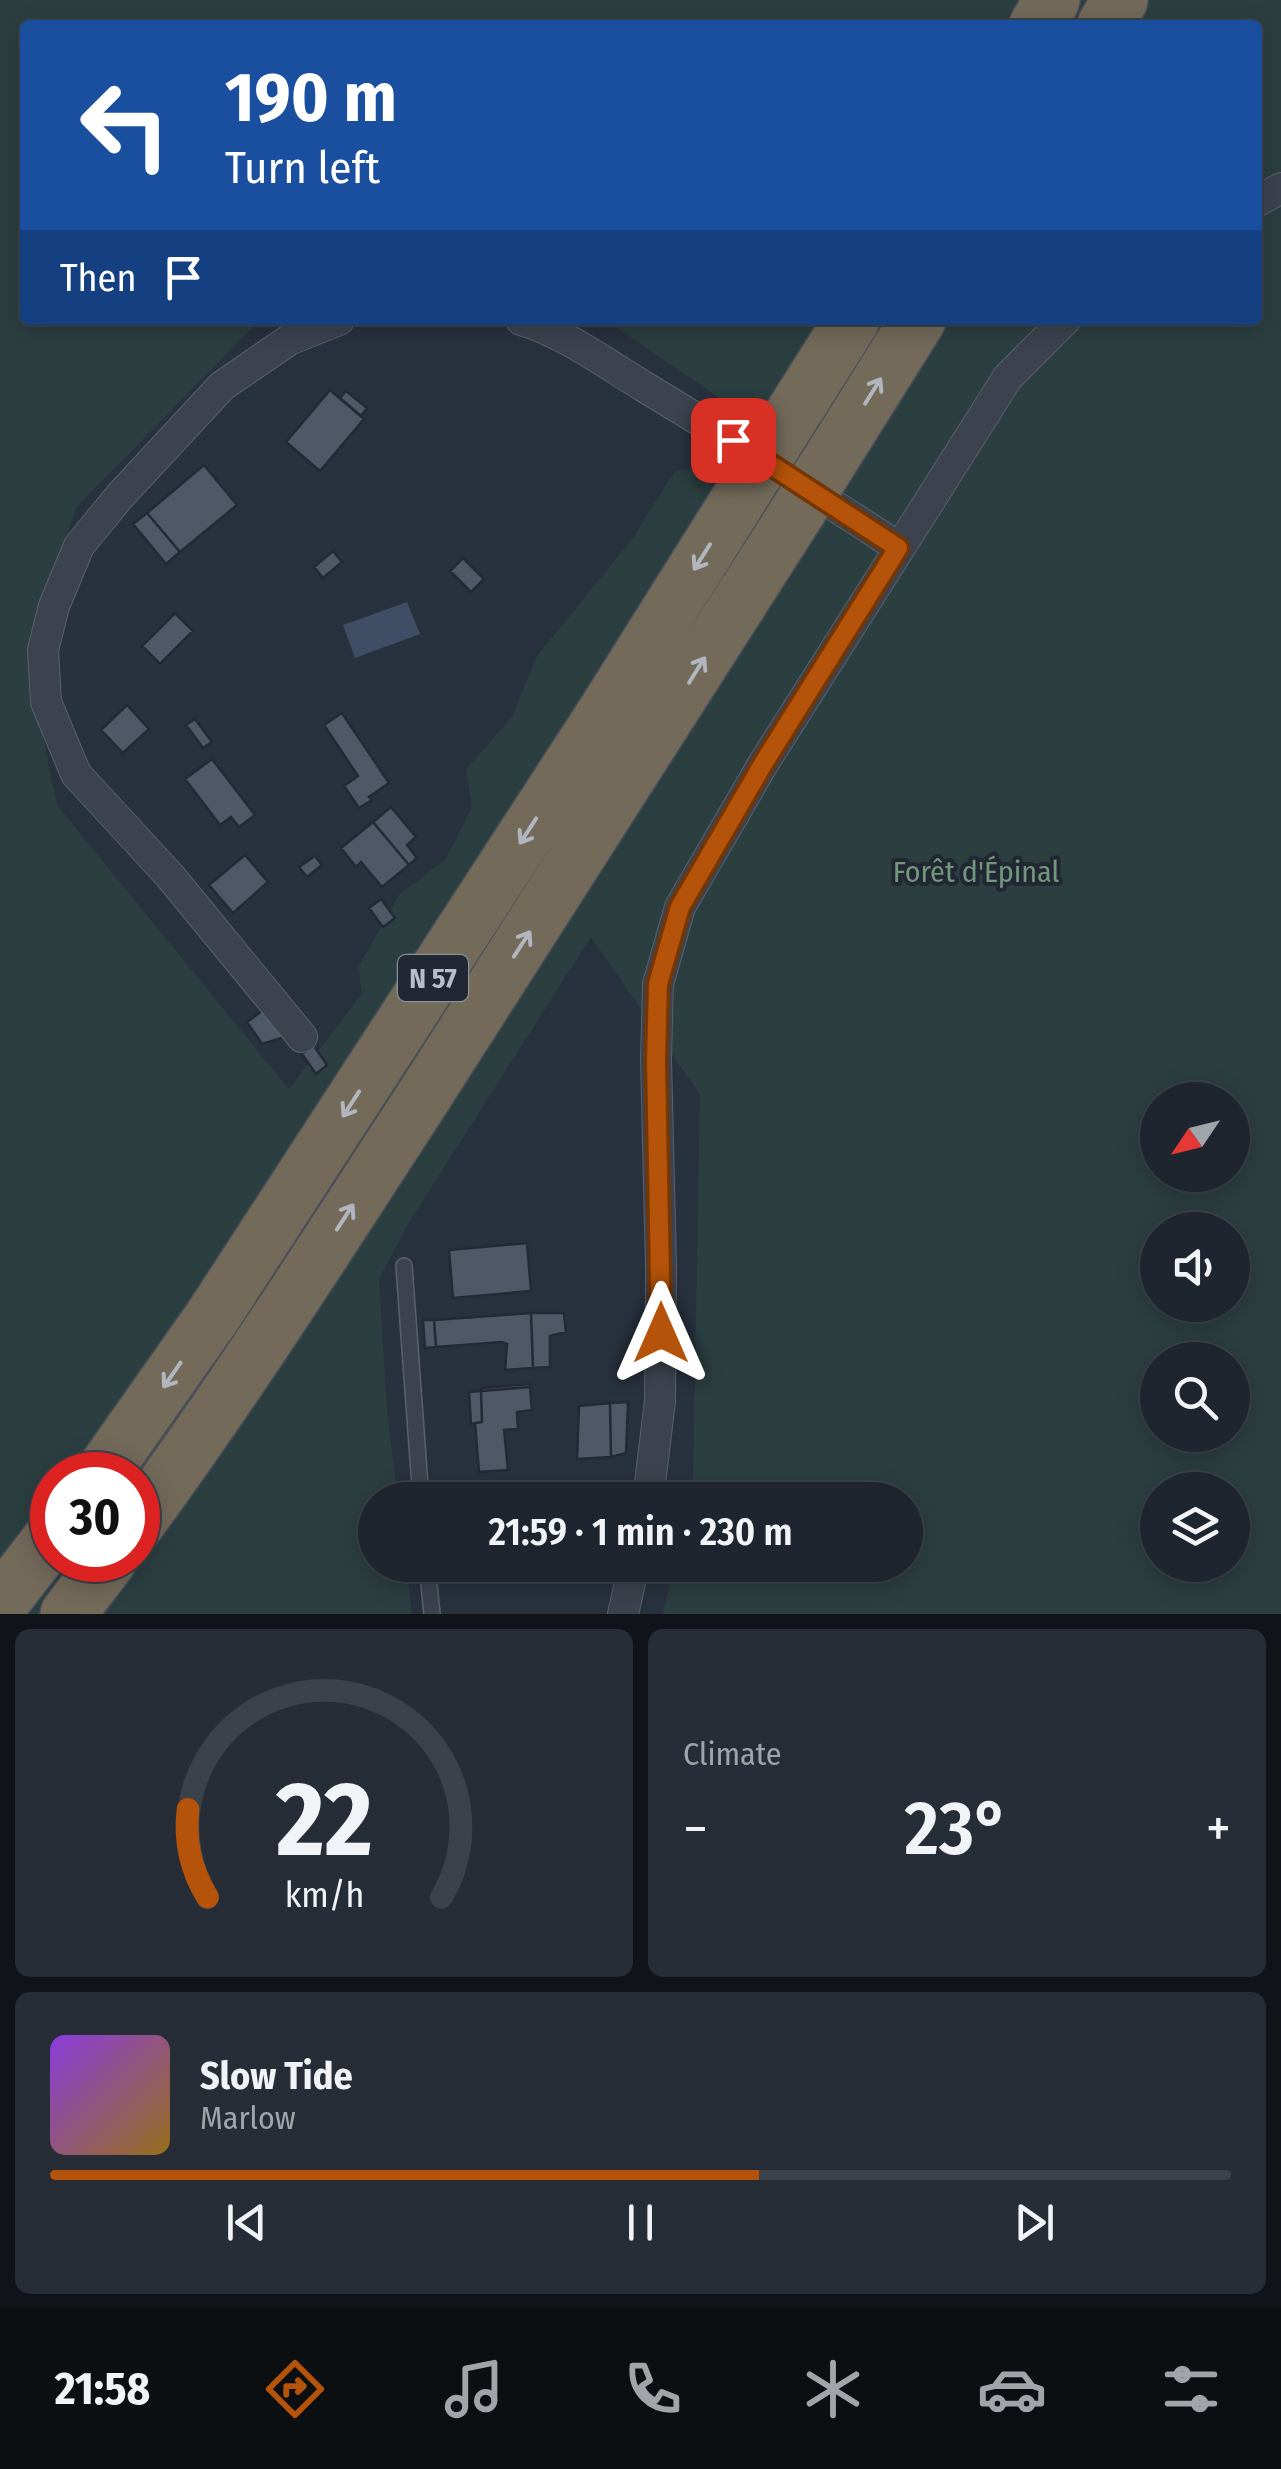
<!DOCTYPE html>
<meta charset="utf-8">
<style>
body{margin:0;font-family:"Fira Sans Condensed",sans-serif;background:#262d36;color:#f1f3f6;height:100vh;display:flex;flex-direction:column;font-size:38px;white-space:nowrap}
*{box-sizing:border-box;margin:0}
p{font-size:32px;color:#a1a5aa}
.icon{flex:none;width:55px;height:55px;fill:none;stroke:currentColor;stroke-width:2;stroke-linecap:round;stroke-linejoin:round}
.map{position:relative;height:1614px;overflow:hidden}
.sheet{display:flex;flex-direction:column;gap:15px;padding:15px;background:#101419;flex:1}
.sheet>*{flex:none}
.hud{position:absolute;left:20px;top:20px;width:1242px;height:305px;border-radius:10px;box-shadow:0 5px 25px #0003,0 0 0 2px #3c424a;background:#1a4fa0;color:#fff;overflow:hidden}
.needle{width:65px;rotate:235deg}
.controls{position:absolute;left:1140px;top:1082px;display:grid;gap:20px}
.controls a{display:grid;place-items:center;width:110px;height:110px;border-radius:50%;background:#1e252e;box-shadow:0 5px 25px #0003,0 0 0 2px #3c424a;font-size:50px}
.speed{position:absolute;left:30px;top:1452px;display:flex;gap:20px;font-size:50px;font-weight:700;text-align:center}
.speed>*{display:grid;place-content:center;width:130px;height:130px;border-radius:50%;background:#1e252e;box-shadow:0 5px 25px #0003,0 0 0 2px #3c424a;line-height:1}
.speed .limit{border:15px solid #d22;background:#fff;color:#111}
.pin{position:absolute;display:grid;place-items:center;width:85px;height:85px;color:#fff;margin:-42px;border-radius:20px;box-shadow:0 5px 15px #0006}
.me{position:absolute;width:110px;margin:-55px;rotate:0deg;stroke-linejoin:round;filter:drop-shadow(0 0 8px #0008)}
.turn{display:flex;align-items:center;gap:35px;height:210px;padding:0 40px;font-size:45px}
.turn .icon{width:130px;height:130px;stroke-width:2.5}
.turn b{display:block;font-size:70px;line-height:85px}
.then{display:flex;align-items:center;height:95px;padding:0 40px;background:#0003;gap:20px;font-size:38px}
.big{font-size:75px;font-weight:600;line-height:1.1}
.sheet .widget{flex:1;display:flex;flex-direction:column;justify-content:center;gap:15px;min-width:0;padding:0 35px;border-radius:15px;background:#262d36}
.sheet .dial{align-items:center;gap:0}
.dial svg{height:260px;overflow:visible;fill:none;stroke:#3c424a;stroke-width:7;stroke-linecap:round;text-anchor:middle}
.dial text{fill:#f1f3f6;stroke:none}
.song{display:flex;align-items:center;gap:30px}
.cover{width:120px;height:120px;border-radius:15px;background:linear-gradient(135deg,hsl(270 70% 55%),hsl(40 70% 35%))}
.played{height:10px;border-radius:5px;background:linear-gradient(90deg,#b45309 60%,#3c424a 60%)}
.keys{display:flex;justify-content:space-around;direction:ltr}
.heat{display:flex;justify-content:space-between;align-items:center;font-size:55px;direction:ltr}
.sheet .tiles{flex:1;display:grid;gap:15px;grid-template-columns:1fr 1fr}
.widget:last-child{grid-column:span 2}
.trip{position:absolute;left:358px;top:1482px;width:565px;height:100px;border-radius:50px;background:#1e252e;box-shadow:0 5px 25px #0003,0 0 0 2px #3c424a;font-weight:600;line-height:100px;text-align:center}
.dock{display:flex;height:160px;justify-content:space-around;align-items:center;background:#0c0f12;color:#a1a5aa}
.dock .icon{width:70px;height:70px}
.dock .on{color:#b45309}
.dock b{font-size:45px;color:#f1f3f6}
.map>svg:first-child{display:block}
.green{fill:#2b3e40;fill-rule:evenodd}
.water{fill:#404e65}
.building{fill:#4f5866;stroke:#232a35;stroke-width:2.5}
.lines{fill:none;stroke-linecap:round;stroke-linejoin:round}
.lane-casing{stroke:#5a616c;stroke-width:18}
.street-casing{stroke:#5a616c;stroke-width:32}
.highway-casing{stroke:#474e59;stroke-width:58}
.lane{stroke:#3c434e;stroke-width:15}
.street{stroke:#3c434e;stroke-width:30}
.highway{stroke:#736a5a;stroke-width:55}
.highway-bridge-casing{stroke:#474e59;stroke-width:58;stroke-linecap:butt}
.highway-bridge{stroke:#736a5a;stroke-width:55}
.oneway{stroke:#b1b6be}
.route-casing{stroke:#753606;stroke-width:25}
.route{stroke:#b45309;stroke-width:18}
.labels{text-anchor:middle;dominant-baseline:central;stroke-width:8;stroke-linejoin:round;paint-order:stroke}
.shield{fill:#212833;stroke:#8b919c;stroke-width:2.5}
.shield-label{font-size:28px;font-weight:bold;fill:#b8bec9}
.park-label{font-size:30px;fill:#72977c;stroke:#212833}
</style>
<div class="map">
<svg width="1281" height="1614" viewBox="0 0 1281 1614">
<rect width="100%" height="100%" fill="#28313e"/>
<path class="green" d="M0 0H1281V1614H663L674 1565H905V1500H688L693 1477 700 1095 591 937 406 1227 379 1279 387 1411 398 1500H375V1565H406L412 1614H0ZM25 25H1258V320H606L725 402 701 467 675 471 632 539 537 656 512 717 466 769 472 806 446 859 399 895 358 967 362 994 289 1089 57 805 28 662 76 508 260 320H25ZM1158 1100H1232V1175H1158ZM1158 1230H1232V1305H1158ZM1158 1360H1232V1435H1158ZM52 1475H138V1560H52ZM1158 1490H1232V1565H1158Z"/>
<path class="water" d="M407 602 420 634 355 658 343 625Z"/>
<path class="building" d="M330 390 364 419 320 471 286 442Z
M346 391 367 408 361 416 340 398Z
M204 465 237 505 180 552 147 513Z
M147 513 180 552 166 564 133 524Z
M333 551 342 562 323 578 314 567Z
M463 558 484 579 471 592 450 571Z
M175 613 193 631 160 664 142 646Z
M127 705 149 729 123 753 101 730Z
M342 713 389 783 369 797 372 800 359 808 344 786 358 776 324 725Z
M195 719 212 742 203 748 186 725Z
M212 759 255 815 239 827 231 817 220 825 185 779Z
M391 807 416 837 407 845 417 858 409 865 373 822Z
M373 822 409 865 382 887 361 862 356 867 341 848Z
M245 855 268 882 233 913 209 885Z
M315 856 322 865 307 877 299 867Z
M381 899 395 918 383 927 369 908Z
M266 1008 288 1036 262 1044 247 1022Z
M314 1046 327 1065 316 1074 302 1054Z
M527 1243 531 1291 453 1298 449 1250Z
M531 1313 533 1368 505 1370 507 1344 502 1342 436 1347 434 1320Z
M531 1313H564L566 1332 550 1336V1367L533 1368Z
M423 1320H434L436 1347 425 1348Z
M530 1384V1387L481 1391V1388Z
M530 1387 532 1410 517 1412 518 1429 504 1430 508 1470 479 1472 475 1423 482 1422 481 1391Z
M481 1391 482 1422 471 1424 469 1392Z
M628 1402 626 1453 611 1457 610 1403Z
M610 1403 611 1457 577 1459 579 1406Z"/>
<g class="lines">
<defs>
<path id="lane" d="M404 1266 421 1500
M427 1565 432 1614"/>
<path id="street" d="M1258 201 1281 188
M521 320C561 331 607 364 643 386 729 438 814 492 898 547
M302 1037 170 876 76 774 46 702 43 650 54 606 79 546 119 497 222 386 289 340 339 320
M648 1500 660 1401 661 1266 656 1060 658 984 680 907 763 764 1008 377 1065 320
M623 1614 634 1565"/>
<path id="highway" d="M1037 25 1052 0
M1105 25 1120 0
M780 434 852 320
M829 462 918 320
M101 1475 213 1316 606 711 754 475
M138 1522C239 1384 331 1239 424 1096 549 901 674 706 798 511
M0 1604 52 1537
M68 1614 109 1560"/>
</defs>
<use href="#lane" class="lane-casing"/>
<use href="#street" class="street-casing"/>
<use href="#highway" class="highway-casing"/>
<use href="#lane" class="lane"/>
<use href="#street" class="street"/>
<use href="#highway" class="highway"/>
<defs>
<path id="highway-bridge" d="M754 475 780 434
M798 511 829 462"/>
</defs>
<use href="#highway-bridge" class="highway-bridge-casing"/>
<use href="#highway-bridge" class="highway-bridge"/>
</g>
<defs><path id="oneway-shaft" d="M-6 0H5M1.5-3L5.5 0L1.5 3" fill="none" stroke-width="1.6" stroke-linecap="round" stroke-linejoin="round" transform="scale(2.5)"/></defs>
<g class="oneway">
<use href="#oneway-shaft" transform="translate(873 391) rotate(-58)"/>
<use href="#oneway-shaft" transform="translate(702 557) rotate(122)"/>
<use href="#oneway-shaft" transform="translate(697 670) rotate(-58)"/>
<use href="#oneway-shaft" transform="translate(528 831) rotate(123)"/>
<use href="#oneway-shaft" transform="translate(522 944) rotate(-57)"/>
<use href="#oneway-shaft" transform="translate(351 1104) rotate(123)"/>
<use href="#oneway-shaft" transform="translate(345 1217) rotate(-57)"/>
<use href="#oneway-shaft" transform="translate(172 1375) rotate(125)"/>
</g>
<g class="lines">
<defs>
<path id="route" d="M661 1333 656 1060 658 984 680 907 763 764 898 548 733 440"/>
</defs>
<use href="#route" class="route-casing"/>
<use href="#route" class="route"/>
</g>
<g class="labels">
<rect class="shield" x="398" y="955" width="70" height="46" rx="8"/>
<g class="shield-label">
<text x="433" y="978">N 57</text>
</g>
<g class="park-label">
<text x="976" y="872">Forêt d'Épinal</text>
</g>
</g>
</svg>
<div class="controls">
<a><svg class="needle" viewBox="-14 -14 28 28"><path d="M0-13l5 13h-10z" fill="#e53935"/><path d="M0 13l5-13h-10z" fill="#a1a5aa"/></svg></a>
<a><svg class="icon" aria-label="sound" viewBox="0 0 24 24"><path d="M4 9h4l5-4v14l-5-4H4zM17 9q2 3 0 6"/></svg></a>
<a><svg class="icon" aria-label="search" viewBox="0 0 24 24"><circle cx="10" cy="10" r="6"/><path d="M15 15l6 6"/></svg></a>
<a><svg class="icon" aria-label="layers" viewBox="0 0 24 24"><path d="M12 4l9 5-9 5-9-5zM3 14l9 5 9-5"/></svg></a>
</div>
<div class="speed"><div class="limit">30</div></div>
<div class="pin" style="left:733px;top:440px;background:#d93025"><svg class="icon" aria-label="arrive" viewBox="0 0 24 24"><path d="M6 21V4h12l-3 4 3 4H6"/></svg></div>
<svg class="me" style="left:661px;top:1333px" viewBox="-20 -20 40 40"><path d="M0-17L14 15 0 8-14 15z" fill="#b45309" stroke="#fff" stroke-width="4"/></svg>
<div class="trip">21:59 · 1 min · 230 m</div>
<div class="hud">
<div class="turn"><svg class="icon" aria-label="left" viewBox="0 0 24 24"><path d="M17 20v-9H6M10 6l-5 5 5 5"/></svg><div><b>190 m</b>Turn left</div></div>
<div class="then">Then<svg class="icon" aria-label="arrive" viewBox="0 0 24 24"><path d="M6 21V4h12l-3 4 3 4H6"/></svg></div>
</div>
</div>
<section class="sheet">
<div class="tiles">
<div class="widget dial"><svg viewBox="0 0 100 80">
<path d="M14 69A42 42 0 1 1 86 69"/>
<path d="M14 69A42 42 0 0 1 8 42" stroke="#b45309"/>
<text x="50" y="56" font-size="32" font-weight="700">22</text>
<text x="50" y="72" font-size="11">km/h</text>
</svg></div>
<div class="widget"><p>Climate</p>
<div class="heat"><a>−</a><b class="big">23°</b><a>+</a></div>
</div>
<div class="widget">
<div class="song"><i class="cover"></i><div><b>Slow Tide</b><p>Marlow</p></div></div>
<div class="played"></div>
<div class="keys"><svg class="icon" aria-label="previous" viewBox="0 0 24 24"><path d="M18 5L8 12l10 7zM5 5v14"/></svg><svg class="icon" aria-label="pause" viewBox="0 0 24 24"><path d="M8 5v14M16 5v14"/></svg><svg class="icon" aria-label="next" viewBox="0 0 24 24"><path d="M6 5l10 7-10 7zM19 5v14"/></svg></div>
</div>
</div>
</section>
<nav class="dock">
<b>21:58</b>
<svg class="icon on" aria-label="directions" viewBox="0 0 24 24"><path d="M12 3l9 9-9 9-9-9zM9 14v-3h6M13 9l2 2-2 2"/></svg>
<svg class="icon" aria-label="music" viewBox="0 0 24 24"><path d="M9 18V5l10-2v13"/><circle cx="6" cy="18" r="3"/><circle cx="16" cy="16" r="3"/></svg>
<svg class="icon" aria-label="phone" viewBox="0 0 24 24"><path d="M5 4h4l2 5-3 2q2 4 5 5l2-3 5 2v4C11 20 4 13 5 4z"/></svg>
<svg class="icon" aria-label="climate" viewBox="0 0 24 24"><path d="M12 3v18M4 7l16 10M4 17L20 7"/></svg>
<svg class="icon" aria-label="car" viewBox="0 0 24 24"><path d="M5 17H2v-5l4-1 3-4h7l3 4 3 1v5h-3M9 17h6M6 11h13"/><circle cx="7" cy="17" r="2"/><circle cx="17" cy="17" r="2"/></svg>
<svg class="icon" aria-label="filters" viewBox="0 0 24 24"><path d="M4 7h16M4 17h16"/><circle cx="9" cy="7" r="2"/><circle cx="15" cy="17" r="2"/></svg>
</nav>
